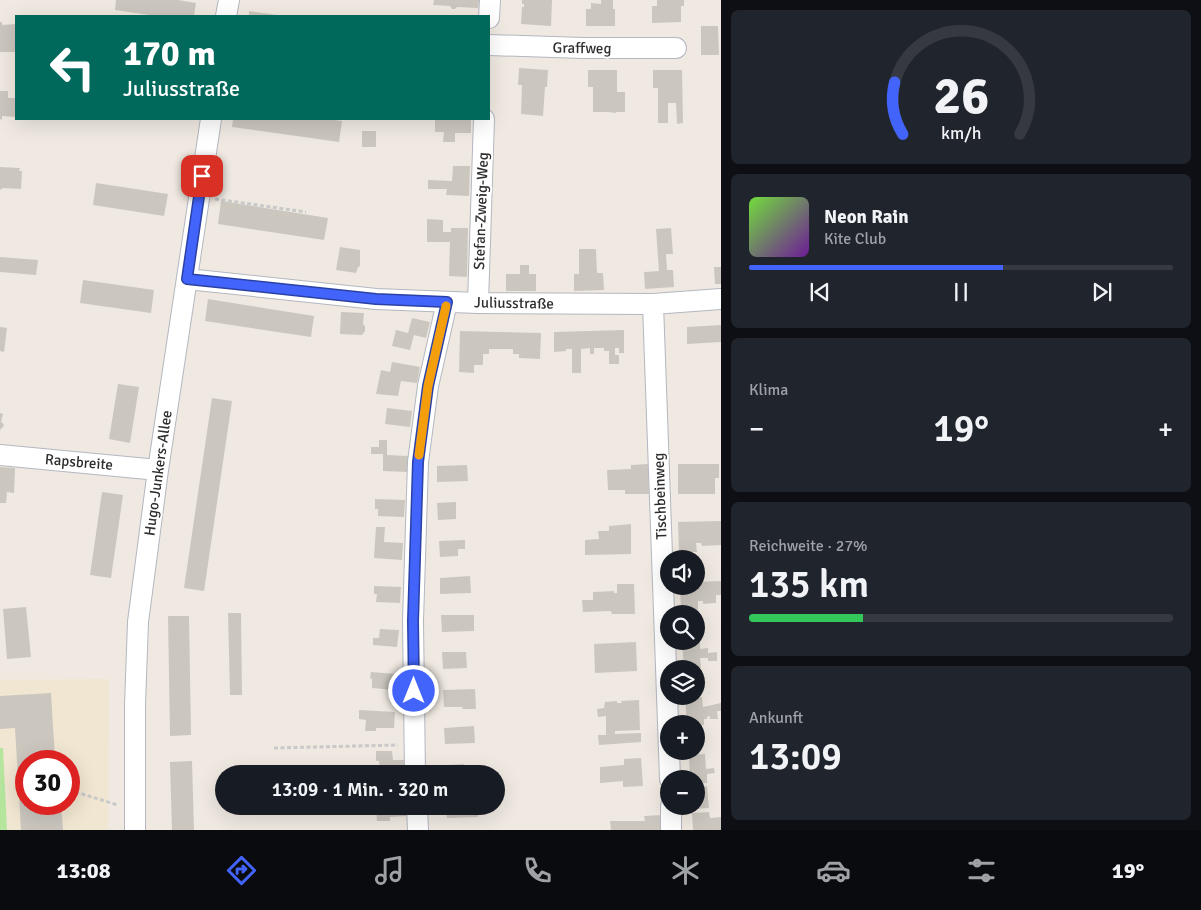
<!DOCTYPE html>
<html lang="de">
<meta charset="utf-8">
<style>
body{margin:0;font-family:Signika,sans-serif;background:#20242c;color:#f1f3f6;height:100vh;display:flex;flex-direction:column;font-size:19px;white-space:nowrap}
*{box-sizing:border-box;margin:0}
p{font-size:16px;color:#9ea1a6}
.icon{flex:none;width:28px;height:28px;fill:none;stroke:currentColor;stroke-width:2;stroke-linecap:round;stroke-linejoin:round}
.map{position:relative;flex:1;overflow:hidden}
.sheet{display:flex;flex-direction:column;gap:10px;padding:10px;background:#0d0f14;width:480px}
.sheet>*{flex:none}
.guide{position:absolute;left:15px;top:15px;width:475px;height:105px;border-radius:0px;box-shadow:0 5px 20px #0002;background:#00695c;color:#fff;overflow:hidden}
.buttons{position:absolute;left:660px;top:550px;display:grid;gap:10px}
.buttons a{display:grid;place-items:center;width:45px;height:45px;border-radius:50%;background:#171b24;box-shadow:0 5px 20px #0002;font-size:25px}
.speed{position:absolute;left:15px;top:750px;display:flex;gap:10px;font-size:25px;font-weight:700;text-align:center}
.speed>*{display:grid;place-content:center;width:65px;height:65px;border-radius:50%;background:#171b24;box-shadow:0 5px 20px #0002;line-height:1}
.speed .limit{border:8px solid #d22;background:#fff;color:#111}
.pin{position:absolute;display:grid;place-items:center;width:42px;height:42px;color:#fff;margin:-21px;border-radius:10px;box-shadow:0 2px 8px #0006}
.me{position:absolute;width:55px;margin:-28px;rotate:0deg;stroke-linejoin:round;filter:drop-shadow(0 0 4px #0008)}
.turn{display:flex;align-items:center;gap:18px;height:105px;padding:0 25px;font-size:22px}
.turn .icon{width:65px;height:65px;stroke-width:2.5}
.turn b{display:block;font-size:35px;line-height:42px}
.big{font-size:38px;font-weight:600;line-height:1.1}
.sheet .card{flex:1;display:flex;flex-direction:column;justify-content:center;gap:8px;min-width:0;padding:0 18px;border-radius:8px;background:#20242c}
.sheet .dial{align-items:center;gap:0}
.dial svg{height:130px;overflow:visible;fill:none;stroke:#363941;stroke-width:7;stroke-linecap:round;text-anchor:middle}
.dial text{fill:#f1f3f6;stroke:none}
.song{display:flex;align-items:center;gap:15px}
.cover{width:60px;height:60px;border-radius:8px;background:linear-gradient(135deg,hsl(100 70% 55%),hsl(280 70% 35%))}
.played{height:5px;border-radius:2px;background:linear-gradient(90deg,#4264fb 60%,#363941 60%)}
.keys{display:flex;justify-content:space-around;direction:ltr}
.heat{display:flex;justify-content:space-between;align-items:center;font-size:28px;direction:ltr}
.charge{height:8px;border-radius:4px;background:linear-gradient(90deg,#34c759 27%,#363941 0)}
.trip{position:absolute;left:215px;top:765px;width:290px;height:50px;border-radius:25px;background:#171b24;box-shadow:0 5px 20px #0002;font-weight:600;line-height:50px;text-align:center}
.dock{display:flex;height:80px;justify-content:space-around;align-items:center;background:#090b0e;color:#9ea1a6}
.dock .icon{width:35px;height:35px}
.dock .active{color:#4264fb}
.dock b{font-size:22px;color:#f1f3f6}
main{display:flex;flex:1;min-height:0}
.map>svg:first-child{display:block}
.education{fill:#f0e6d1;fill-rule:evenodd}
.green{fill:#b6e59e}
.building{fill:#cbc7bf}
.lines{fill:none;stroke-linecap:round;stroke-linejoin:round}
.minor-casing{stroke:#b4b7c1;stroke-width:22}
.path{stroke:#c9c9c9;stroke-width:3;stroke-dasharray:4 2.5;stroke-linecap:butt}
.minor{stroke:#fff;stroke-width:20}
.route-casing{stroke:#2b41a3;stroke-width:12}
.route{stroke:#4264fb;stroke-width:9}
.slow{stroke:#f59e0b;stroke-width:9}
.labels{text-anchor:middle;dominant-baseline:central;stroke-width:4;stroke-linejoin:round;paint-order:stroke}
.street-label{font-size:15px;fill:#2e2e2e;stroke:#fff}
</style>
<main>
<div class="map">
<svg width="721" height="830" viewBox="0 0 721 830">
<rect width="100%" height="100%" fill="#efe9e1"/>
<path class="education" d="M109 679 108 830H0V680ZM26 761H69V804H26Z"/>
<path class="green" d="M0 748H3L7 830H0Z"/>
<path class="building" d="M116 0H178L196 3 194 16H156L115 10Z
M434 0H479L478 8 457 7 455 9H452L450 6 433 5Z
M522 0H552L551 26 521 24 522 7H524V4H522Z
M601 0H613V9H615V26H586V9H591V3L601 4Z
M657 0H684V6H681V22L652 23V6H657Z
M249 11 277 15 276 16H249Z
M0 22H2V25L16 24V52H0Z
M701 26H718L719 55H701Z
M519 68 548 70 547 87H545L543 116 521 114 522 85H518Z
M588 70H617V92H625V112H617L615 113 609 112H593V87H588Z
M653 70H682L683 123 677 124 676 103H668V123H658V88H653Z
M0 91H8V98H16V117L2 116V120L0 119Z
M233 119H326L342 121 339 142 232 127Z
M435 119H471V133H455V142H443L444 132H435Z
M362 131H376V147H362Z
M453 166H470L469 196 446 195 447 189H428V180L452 181Z
M0 167 20 168 19 171H22L21 189 2 188V190L0 189Z
M96 183 168 194 164 216 93 205Z
M221 201 328 218 324 240 218 224Z
M427 219 443 220V232H451V228H468L467 277 449 276 450 242H427Z
M671 228 673 254H666L667 270H673L674 287 645 289 644 272 659 271 656 229Z
M340 247 360 250V266L358 267 356 273 336 270Z
M579 249H596L597 273H603L604 290 574 291V274H579Z
M0 257 38 260 36 275 0 272Z
M520 265H529V274H536V291H506V274H520Z
M714 267H721V284H715Z
M83 280 154 290 151 313 80 303Z
M208 299 314 316 311 337 205 321Z
M341 312 364 313 363 324 365 326V331L362 335 340 334Z
M412 318 430 322 426 338 414 335 410 350 392 346 396 330 408 333Z
M721 325V342L687 344V327Z
M0 327 7 328 4 352 0 351Z
M624 330V353H619V348H615V355H619V364H609V351H604V348H594V354H590V348L581 349V373H572V349H566V351L554 352V332Z
M460 331 541 333 540 359 519 358V354H513V349H489V354H483V365H474V373L459 372Z
M392 362 420 367 417 383 401 381 398 396 376 394 381 370 390 372Z
M118 384 139 387 130 443 109 439Z
M212 398 232 401 204 591 184 588Z
M387 408 412 411 410 427 385 424Z
M0 413 3 414 1 422 4 424 3 427 0 430Z
M379 440H387V455L408 456 407 472 383 471V454H371V447H379Z
M648 464 649 494H625V490H608L607 470 631 469V465Z
M678 464H719V478H715V494H678Z
M467 465 468 481 437 482V466Z
M0 467 15 468 14 493 7 492 6 503H0Z
M102 492 123 495 111 578 90 575Z
M375 499 405 500 404 517 378 516V509H375Z
M456 502V519L438 520 437 503Z
M721 521V545L702 546 701 543H696L697 552H679L678 522Z
M631 524V554L585 555V540L599 539 598 531H609V526Z
M376 527H385L384 542 403 543 402 560 374 558Z
M465 540V549H458V556L440 557 439 541Z
M470 576 471 593 440 594V578Z
M721 581V595H716V603L703 604V601H698V611H681L680 586H696V582Z
M617 584H634L635 614H612L611 611 583 612 582 600H593V592L614 591V593H617Z
M374 586 401 587 400 603 376 602 377 594H374Z
M26 607 31 657 7 659 3 609Z
M228 613H241L242 695H230Z
M441 615H474V631L442 632Z
M168 616H189L191 735 170 736Z
M380 629 399 630 397 647 373 645V638H379Z
M700 638V649L708 648V653L717 652V661H708V658H700L701 668 684 669 682 641H696V639Z
M636 642 637 671 595 673 594 644Z
M442 652H466L467 668 443 669Z
M371 672 396 674 395 690 372 688V679L370 678Z
M475 689 476 709H462L463 707H444L443 690Z
M51 693 55 759H58L59 761H26V804H61L63 830H21L15 728 0 729V696Z
M702 697 703 707 721 703V711H717L718 719H710V716L707 717V719H704V725L687 724 685 698Z
M639 700 640 730 615 731V734L641 733V742L599 745 598 735H606V716L598 717 597 709 604 708 605 702 617 701V703H622L621 701Z
M359 710 395 712 394 728H376V731H365L366 720 359 719Z
M474 726 475 743 445 744 444 728Z
M376 751H392L393 760H406L407 774H389V770L380 771 379 761H376Z
M705 754 706 769 714 768 715 773 707 774V783L696 784V779H690L689 755Z
M641 758 643 786 623 787V781L600 783V767L624 765V759Z
M192 761 194 830H172L170 762Z
M464 764V771L473 770V774H446V765Z
M707 786 709 808 693 809V806H696V787Z
M376 806H408V816L390 817V821H377Z
M446 806H478V817L447 818Z
M709 812 710 818 721 817V830H693L692 813Z
M662 815V830H611L610 821H645L644 816Z"/>
<g class="lines">
<defs>
<path id="minor" d="M226 16 229 0
M489 18 490 0
M489 45 583 48H676
M187 279 376 299 478 303 653 304 721 299
M478 303 484 119
M653 304 670 779
M0 455 158 470
M415 774 413 621 418 462 428 386 447 302
M417 806 418 830
M671 806V830
M135 830V705L138 622 158 470 211 119"/>
</defs>
<use href="#minor" class="minor-casing"/>
<path class="path" d="M215 199 306 212
M274 748 398 745
M69 790 118 805"/>
<use href="#minor" class="minor"/>
</g>
<g class="lines">
<defs>
<path id="route" d="M202 176 187 279 376 299 447 302 428 386 418 462 413 621 414 691"/>
</defs>
<use href="#route" class="route-casing"/>
<use href="#route" class="route"/>
<path class="slow" d="M419 455 428 386 446 306"/>
</g>
<g class="labels">
<g class="street-label">
<text transform="translate(582 48) rotate(1)">Graffweg</text>
<text transform="translate(481 211) rotate(-88)">Stefan-Zweig-Weg</text>
<text transform="translate(514 303) rotate(1)">Juliusstraße</text>
<text transform="translate(79 462) rotate(5)">Rapsbreite</text>
<text transform="translate(158 473) rotate(-82)">Hugo-Junkers-Allee</text>
<text transform="translate(660 496) rotate(-92)">Tischbeinweg</text>
</g>
</g>
</svg>
<div class="buttons">
<a><svg class="icon" aria-label="sound" viewBox="0 0 24 24"><path d="M4 9h4l5-4v14l-5-4H4zM17 9q2 3 0 6"/></svg></a>
<a><svg class="icon" aria-label="search" viewBox="0 0 24 24"><circle cx="10" cy="10" r="6"/><path d="M15 15l6 6"/></svg></a>
<a><svg class="icon" aria-label="layers" viewBox="0 0 24 24"><path d="M12 4l9 5-9 5-9-5zM3 14l9 5 9-5"/></svg></a>
<a>+</a>
<a>−</a>
</div>
<div class="speed"><div class="limit">30</div></div>
<div class="pin" style="left:202px;top:176px;background:#d93025"><svg class="icon" aria-label="arrive" viewBox="0 0 24 24"><path d="M6 21V4h12l-3 4 3 4H6"/></svg></div>
<svg class="me" style="left:414px;top:691px" viewBox="-20 -20 40 40"><circle r="17" fill="#4264fb" stroke="#fff" stroke-width="3"/><path d="M0-11L8 9 0 5-8 9z" fill="#fff"/></svg>
<div class="trip">13:09 · 1 Min. · 320 m</div>
<div class="guide">
<div class="turn"><svg class="icon" aria-label="left" viewBox="0 0 24 24"><path d="M17 20v-9H6M10 6l-5 5 5 5"/></svg><div><b>170 m</b>Juliusstraße</div></div>
</div>
</div>
<section class="sheet">
<div class="card dial"><svg viewBox="0 0 100 80">
<path d="M14 69A42 42 0 1 1 86 69"/>
<path d="M14 69A42 42 0 0 1 9 37" stroke="#4264fb"/>
<text x="50" y="56" font-size="32" font-weight="700">26</text>
<text x="50" y="72" font-size="11">km/h</text>
</svg></div>
<div class="card">
<div class="song"><i class="cover"></i><div><b>Neon Rain</b><p>Kite Club</p></div></div>
<div class="played"></div>
<div class="keys"><svg class="icon" aria-label="previous" viewBox="0 0 24 24"><path d="M18 5L8 12l10 7zM5 5v14"/></svg><svg class="icon" aria-label="pause" viewBox="0 0 24 24"><path d="M8 5v14M16 5v14"/></svg><svg class="icon" aria-label="next" viewBox="0 0 24 24"><path d="M6 5l10 7-10 7zM19 5v14"/></svg></div>
</div>
<div class="card"><p>Klima</p>
<div class="heat"><a>−</a><b class="big">19°</b><a>+</a></div>
</div>
<div class="card"><p>Reichweite · 27%</p><b class="big">135 km</b><div class="charge"></div></div>
<div class="card"><p>Ankunft</p><b class="big">13:09</b></div>
</section>
</main>
<nav class="dock">
<b>13:08</b>
<svg class="icon active" aria-label="directions" viewBox="0 0 24 24"><path d="M12 3l9 9-9 9-9-9zM9 14v-3h6M13 9l2 2-2 2"/></svg>
<svg class="icon" aria-label="music" viewBox="0 0 24 24"><path d="M9 18V5l10-2v13"/><circle cx="6" cy="18" r="3"/><circle cx="16" cy="16" r="3"/></svg>
<svg class="icon" aria-label="phone" viewBox="0 0 24 24"><path d="M5 4h4l2 5-3 2q2 4 5 5l2-3 5 2v4C11 20 4 13 5 4z"/></svg>
<svg class="icon" aria-label="climate" viewBox="0 0 24 24"><path d="M12 3v18M4 7l16 10M4 17L20 7"/></svg>
<svg class="icon" aria-label="car" viewBox="0 0 24 24"><path d="M5 17H2v-5l4-1 3-4h7l3 4 3 1v5h-3M9 17h6M6 11h13"/><circle cx="7" cy="17" r="2"/><circle cx="17" cy="17" r="2"/></svg>
<svg class="icon" aria-label="filters" viewBox="0 0 24 24"><path d="M4 7h16M4 17h16"/><circle cx="9" cy="7" r="2"/><circle cx="15" cy="17" r="2"/></svg>
<b>19°</b>
</nav>
